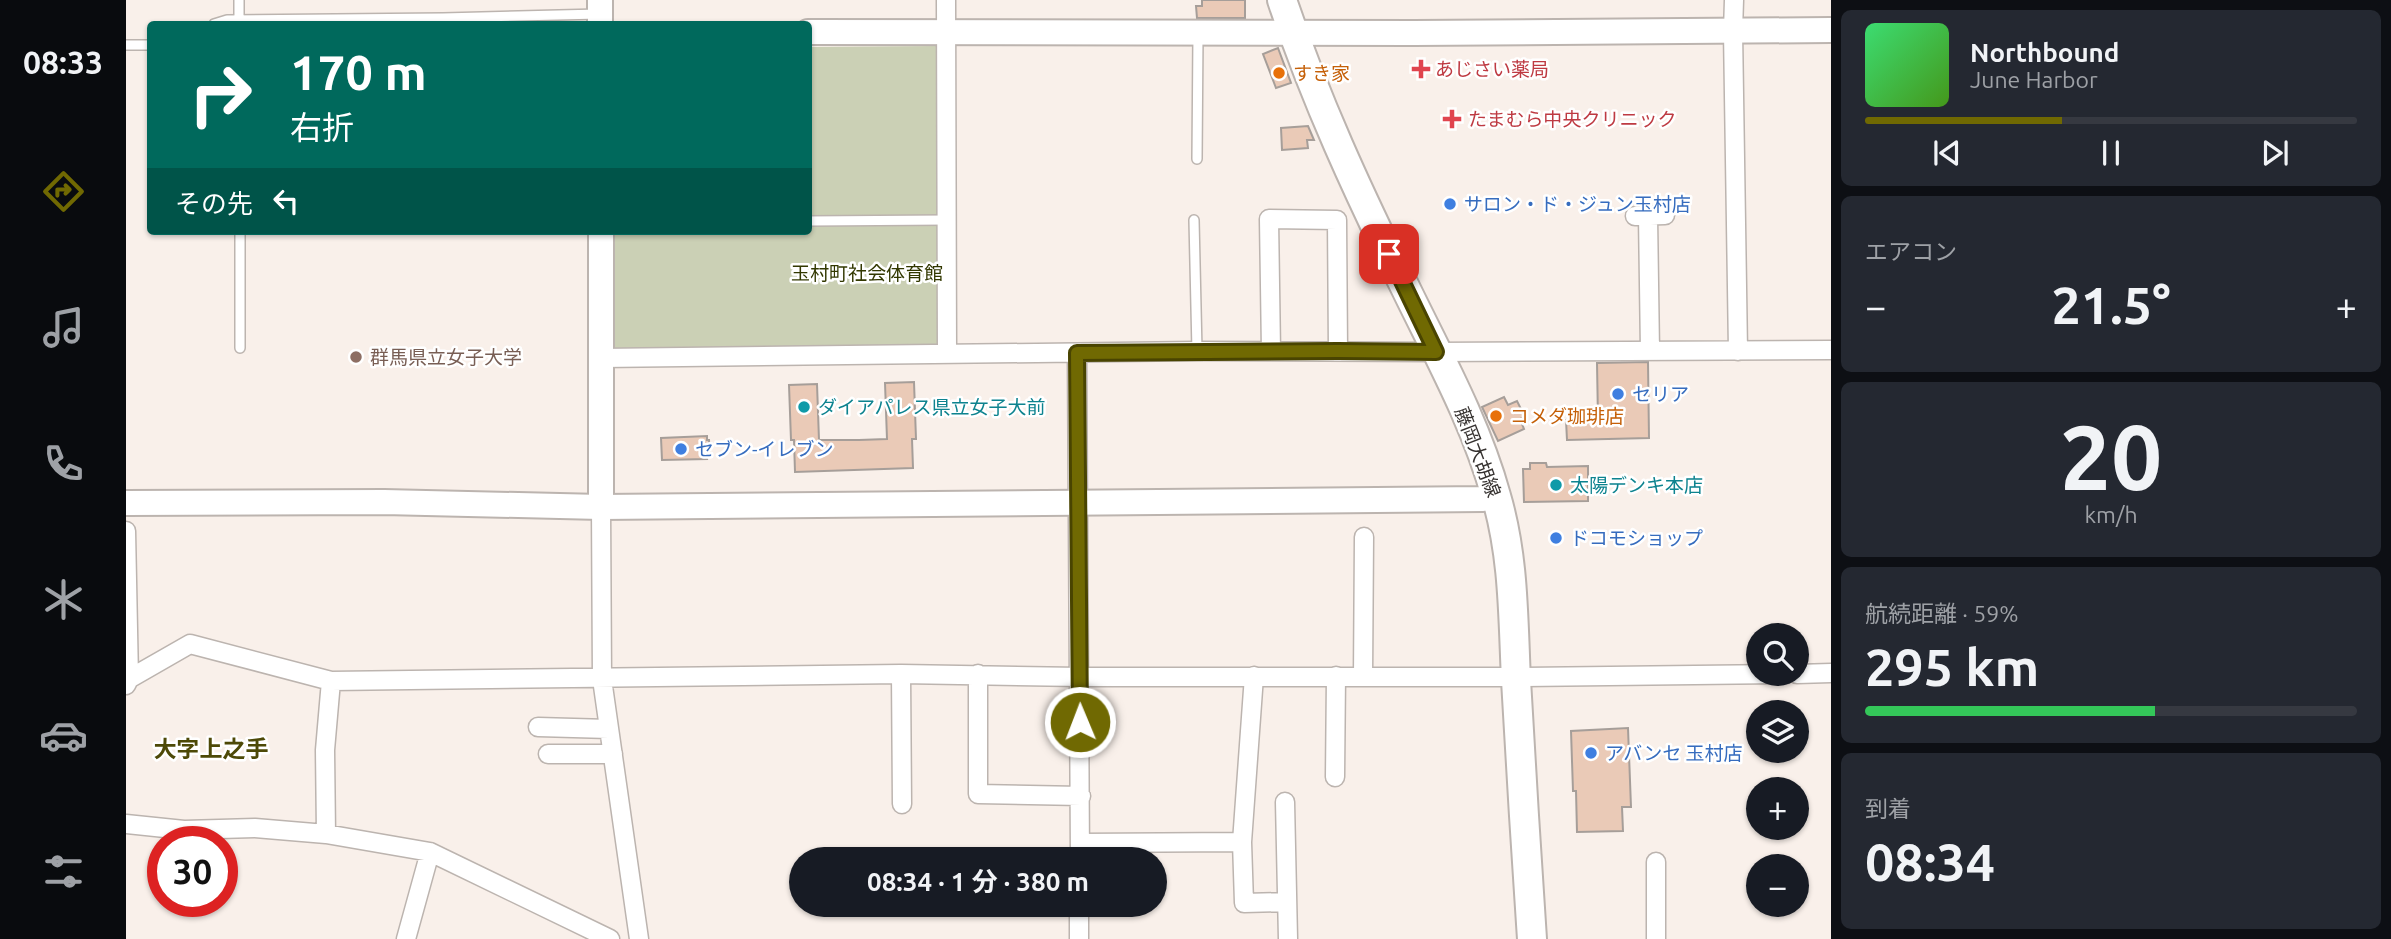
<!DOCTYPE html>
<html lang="ja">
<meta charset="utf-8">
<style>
body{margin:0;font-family:Ubuntu,"Noto Sans JP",sans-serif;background:#242831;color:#f1f3f6;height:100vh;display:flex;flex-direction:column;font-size:26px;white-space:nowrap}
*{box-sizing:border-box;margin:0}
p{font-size:23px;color:#9ea1a6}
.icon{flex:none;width:38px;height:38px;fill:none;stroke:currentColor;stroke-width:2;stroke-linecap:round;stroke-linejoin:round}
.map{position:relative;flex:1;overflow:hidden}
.details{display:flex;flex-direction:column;gap:10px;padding:10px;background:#0d0f14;width:560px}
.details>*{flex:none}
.banner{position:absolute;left:21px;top:21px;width:665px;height:214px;border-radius:7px;box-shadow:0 2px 5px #0004;background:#00695c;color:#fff;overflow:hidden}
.controls{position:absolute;left:1620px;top:623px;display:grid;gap:14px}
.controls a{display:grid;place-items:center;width:63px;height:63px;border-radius:50%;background:#171b24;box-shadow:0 2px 5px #0004;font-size:35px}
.speed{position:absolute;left:21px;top:826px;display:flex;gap:14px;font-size:35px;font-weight:700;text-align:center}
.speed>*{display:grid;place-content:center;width:91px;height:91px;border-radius:50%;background:#171b24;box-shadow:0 2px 5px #0004;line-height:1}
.speed .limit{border:10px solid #d22;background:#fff;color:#111}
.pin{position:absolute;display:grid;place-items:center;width:60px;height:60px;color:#fff;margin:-30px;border-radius:14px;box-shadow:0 4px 10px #0006}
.me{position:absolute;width:77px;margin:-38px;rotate:359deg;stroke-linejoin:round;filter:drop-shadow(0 0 5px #0008)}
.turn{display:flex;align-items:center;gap:24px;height:147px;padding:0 28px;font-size:32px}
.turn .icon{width:91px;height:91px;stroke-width:2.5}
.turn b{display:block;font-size:49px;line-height:60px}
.then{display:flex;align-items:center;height:66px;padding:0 28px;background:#0003;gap:14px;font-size:26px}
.big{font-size:52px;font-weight:700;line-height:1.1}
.details .card{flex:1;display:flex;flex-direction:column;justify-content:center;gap:10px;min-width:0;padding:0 24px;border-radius:10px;background:#242831}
.details .dial{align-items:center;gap:0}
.dial b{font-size:91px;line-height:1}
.song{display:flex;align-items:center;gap:21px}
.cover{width:84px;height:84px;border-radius:10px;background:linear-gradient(135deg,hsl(140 70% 55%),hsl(100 70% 35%))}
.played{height:7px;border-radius:4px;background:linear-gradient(90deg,#706902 40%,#363941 40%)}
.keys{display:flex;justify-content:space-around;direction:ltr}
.heat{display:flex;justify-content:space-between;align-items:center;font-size:38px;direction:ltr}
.charge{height:10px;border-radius:5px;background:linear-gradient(90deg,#34c759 59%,#363941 0)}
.trip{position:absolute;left:663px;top:847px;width:378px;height:70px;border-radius:35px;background:#171b24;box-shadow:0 2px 5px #0004;font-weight:700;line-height:70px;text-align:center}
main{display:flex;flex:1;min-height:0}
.dock{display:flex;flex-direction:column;width:126px;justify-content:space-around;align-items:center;background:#090b0e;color:#9ea1a6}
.dock .icon{width:49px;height:49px}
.dock .active{color:#706902}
.dock b{font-size:32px;color:#f1f3f6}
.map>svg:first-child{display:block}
.green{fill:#cbd0b5}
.building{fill:#eacab7;stroke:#a69e99;stroke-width:2}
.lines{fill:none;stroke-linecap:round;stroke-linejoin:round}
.lane-casing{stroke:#bcb4af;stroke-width:12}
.street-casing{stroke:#bcb4af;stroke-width:21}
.secondary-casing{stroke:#bcb4af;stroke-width:28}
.primary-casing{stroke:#bcb4af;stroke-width:32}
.lane{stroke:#fff;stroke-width:9}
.street{stroke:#fff;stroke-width:18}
.secondary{stroke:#fff;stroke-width:24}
.primary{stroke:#fff;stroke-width:28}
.route-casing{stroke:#494401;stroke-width:18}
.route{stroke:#706902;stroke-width:12}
.health-dot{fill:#e0444e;stroke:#fff;stroke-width:2.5}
.food-dot{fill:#e8710a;stroke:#fff;stroke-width:2.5}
.shop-dot{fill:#3f7fe0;stroke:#fff;stroke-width:2.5}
.education-dot{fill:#8d6e63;stroke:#fff;stroke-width:2.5}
.culture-dot{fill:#0f9aa8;stroke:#fff;stroke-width:2.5}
.labels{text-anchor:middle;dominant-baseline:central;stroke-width:5;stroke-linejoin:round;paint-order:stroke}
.health-label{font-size:19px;fill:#be3a42;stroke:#fff;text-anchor:start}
.food-label{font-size:19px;fill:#c56008;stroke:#fff;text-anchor:start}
.shop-label{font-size:19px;fill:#366cbe;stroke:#fff;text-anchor:start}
.park-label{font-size:19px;fill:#323800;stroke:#fff}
.education-label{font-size:19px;fill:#785e54;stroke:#fff;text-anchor:start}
.culture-label{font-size:19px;fill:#0d838f;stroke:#fff;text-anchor:start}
.street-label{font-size:19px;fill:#363230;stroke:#fff}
.quarter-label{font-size:23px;font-weight:bold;fill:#4d4907;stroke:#fff}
</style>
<main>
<nav class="dock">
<b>08:33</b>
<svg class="icon active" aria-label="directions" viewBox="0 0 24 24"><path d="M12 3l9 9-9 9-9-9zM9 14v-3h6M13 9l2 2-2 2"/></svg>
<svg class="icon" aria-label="music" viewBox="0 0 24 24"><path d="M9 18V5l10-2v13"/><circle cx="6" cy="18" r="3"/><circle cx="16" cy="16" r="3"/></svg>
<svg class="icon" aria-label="phone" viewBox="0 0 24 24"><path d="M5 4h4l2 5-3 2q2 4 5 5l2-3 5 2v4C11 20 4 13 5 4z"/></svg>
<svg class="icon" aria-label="climate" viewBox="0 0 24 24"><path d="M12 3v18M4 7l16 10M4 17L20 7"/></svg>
<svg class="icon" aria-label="car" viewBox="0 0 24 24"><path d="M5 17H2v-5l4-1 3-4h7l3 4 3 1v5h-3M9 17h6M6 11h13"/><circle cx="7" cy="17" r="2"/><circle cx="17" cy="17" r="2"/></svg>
<svg class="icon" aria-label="filters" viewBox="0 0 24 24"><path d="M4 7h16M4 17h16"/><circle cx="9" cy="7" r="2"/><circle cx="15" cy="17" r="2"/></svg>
</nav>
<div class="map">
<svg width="1705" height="939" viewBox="0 0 1705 939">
<rect width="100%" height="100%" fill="#f9f0ea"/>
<path class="green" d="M810 46 815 346 488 348V231H682L683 47Z"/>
<path class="building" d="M1076 0H1119V18H1071L1070 6H1076Z
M1152 48 1165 83 1150 88 1137 54Z
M1182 126 1188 140H1181L1182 148 1156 150 1155 128Z
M1522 362 1523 438 1441 440 1440 420H1472L1471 363Z
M788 382 790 439H786L787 468 669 472 668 440H665L663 385 691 384 693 440H733L761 439 759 383Z
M1378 397 1382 405 1391 401 1399 417 1394 419 1398 429 1372 441 1356 407Z
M581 436V440H583L584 454H580L581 459 536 460 535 438Z
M1404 463H1420L1421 467 1462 466V501L1398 502 1397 469H1404Z
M1502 728 1505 807H1496L1497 831 1451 832 1450 791H1447L1445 731Z"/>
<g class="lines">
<defs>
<path id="lane" d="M113 0V23
M88 24 101 20 317 18 473 14
M0 45H24
M1071 159 1072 35
M1068 220 1071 351
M682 221 821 220
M114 231V348"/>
<path id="street" d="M820 0 821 354
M1608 0 1607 31 1612 351
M1509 216 1539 215
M1522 216 1524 351
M1145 351 1143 219 1211 220 1212 351
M951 353 954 859
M476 358 1071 351 1310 352 1705 350
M475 507 476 679 513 939
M0 531 3 679
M775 674 776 804
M852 674V794L955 796
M1671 674 1705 673
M1237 677 1238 537
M0 685 3 679 64 644 205 681 775 674 954 677H1390L1660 674
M412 727 483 729
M422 754H487
M1209 777 1210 676
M1159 802 1162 939
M0 824 58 830 129 828 200 834 304 852 484 939
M200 834 199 750 205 681
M1116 842 1128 676
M954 843 1116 842 1118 903 1161 902
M1530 862V939
M280 939 304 852
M953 939V905"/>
<path id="secondary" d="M474 24V0
M682 32 1288 33 1705 30
M0 503 258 502 475 507 1357 499 1370 497
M475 507V231"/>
<path id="primary" d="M1156 0C1189 99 1233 194 1279 287 1312 355 1350 423 1370 496 1388 557 1387 617 1390 680 1395 766 1400 853 1406 939"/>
</defs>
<use href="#lane" class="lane-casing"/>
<use href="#street" class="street-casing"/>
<use href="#secondary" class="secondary-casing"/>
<use href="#primary" class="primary-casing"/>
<use href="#lane" class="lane"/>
<use href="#street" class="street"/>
<use href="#secondary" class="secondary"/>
<use href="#primary" class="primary"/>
</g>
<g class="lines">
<defs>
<path id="route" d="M954 722 951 353 1212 351 1310 352 1263 254"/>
</defs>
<use href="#route" class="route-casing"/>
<use href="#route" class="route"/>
</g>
<g class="health-dot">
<path d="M1291.5 58.5h7v7h7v7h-7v7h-7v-7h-7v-7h7z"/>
<path d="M1322.5 108.5h7v7h7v7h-7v7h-7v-7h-7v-7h7z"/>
</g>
<g class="food-dot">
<circle cx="1153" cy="73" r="7"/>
<circle cx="1370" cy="416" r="7"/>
</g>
<g class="shop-dot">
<circle cx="1324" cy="204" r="7"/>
<circle cx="1492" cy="394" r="7"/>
<circle cx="555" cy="449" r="7"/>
<circle cx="1430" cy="538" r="7"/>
<circle cx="1465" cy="753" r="7"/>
</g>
<circle class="education-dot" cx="230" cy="357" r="7"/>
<g class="culture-dot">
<circle cx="678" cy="407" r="7"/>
<circle cx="1430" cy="485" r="7"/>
</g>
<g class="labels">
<g class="health-label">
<text x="1309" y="69">あじさい薬局</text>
<text x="1342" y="119">たまむら中央クリニック</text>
</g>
<g class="food-label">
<text x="1167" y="73">すき家</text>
<text x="1384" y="416">コメダ珈琲店</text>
</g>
<g class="shop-label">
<text x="1338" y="204">サロン・ド・ジュン玉村店</text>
<text x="1506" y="394">セリア</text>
<text x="569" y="449">セブン-イレブン</text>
<text x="1444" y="538">ドコモショップ</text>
<text x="1479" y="753">アバンセ 玉村店</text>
</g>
<g class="park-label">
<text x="741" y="273">玉村町社会体育館</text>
</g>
<g class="education-label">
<text x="244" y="357">群馬県立女子大学</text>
</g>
<g class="culture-label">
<text x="692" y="407">ダイアパレス県立女子大前</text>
<text x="1444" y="485">太陽デンキ本店</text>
</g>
<g class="street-label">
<text transform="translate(1352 452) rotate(69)">藤岡大胡線</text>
</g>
<g class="quarter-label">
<text x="85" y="748">大字上之手</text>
</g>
</g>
</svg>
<div class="controls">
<a><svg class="icon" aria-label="search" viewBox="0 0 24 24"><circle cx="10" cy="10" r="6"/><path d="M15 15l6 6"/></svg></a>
<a><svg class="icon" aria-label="layers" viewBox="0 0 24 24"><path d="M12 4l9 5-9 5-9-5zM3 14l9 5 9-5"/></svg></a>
<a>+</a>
<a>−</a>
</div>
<div class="speed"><div class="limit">30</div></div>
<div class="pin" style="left:1263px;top:254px;background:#d93025"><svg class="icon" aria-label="arrive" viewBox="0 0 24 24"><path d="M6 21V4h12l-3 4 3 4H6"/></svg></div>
<svg class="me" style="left:954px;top:722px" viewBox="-20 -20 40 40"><circle r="17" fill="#706902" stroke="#fff" stroke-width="3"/><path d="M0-11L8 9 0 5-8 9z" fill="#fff"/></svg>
<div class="trip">08:34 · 1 分 · 380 m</div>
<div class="banner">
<div class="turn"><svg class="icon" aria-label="right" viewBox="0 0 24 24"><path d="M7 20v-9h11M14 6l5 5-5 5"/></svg><div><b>170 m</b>右折</div></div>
<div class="then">その先<svg class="icon" aria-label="left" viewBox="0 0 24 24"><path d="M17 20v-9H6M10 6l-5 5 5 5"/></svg></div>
</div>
</div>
<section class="details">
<div class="card">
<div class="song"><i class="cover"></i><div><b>Northbound</b><p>June Harbor</p></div></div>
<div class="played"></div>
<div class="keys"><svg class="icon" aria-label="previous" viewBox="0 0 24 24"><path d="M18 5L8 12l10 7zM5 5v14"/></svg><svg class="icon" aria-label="pause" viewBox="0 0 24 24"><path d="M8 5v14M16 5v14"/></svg><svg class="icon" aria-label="next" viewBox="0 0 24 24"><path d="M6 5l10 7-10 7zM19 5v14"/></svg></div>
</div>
<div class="card"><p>エアコン</p>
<div class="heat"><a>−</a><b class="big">21.5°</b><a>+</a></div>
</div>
<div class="card dial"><b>20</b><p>km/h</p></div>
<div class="card"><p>航続距離 · 59%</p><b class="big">295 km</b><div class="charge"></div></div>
<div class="card"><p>到着</p><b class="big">08:34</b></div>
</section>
</main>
